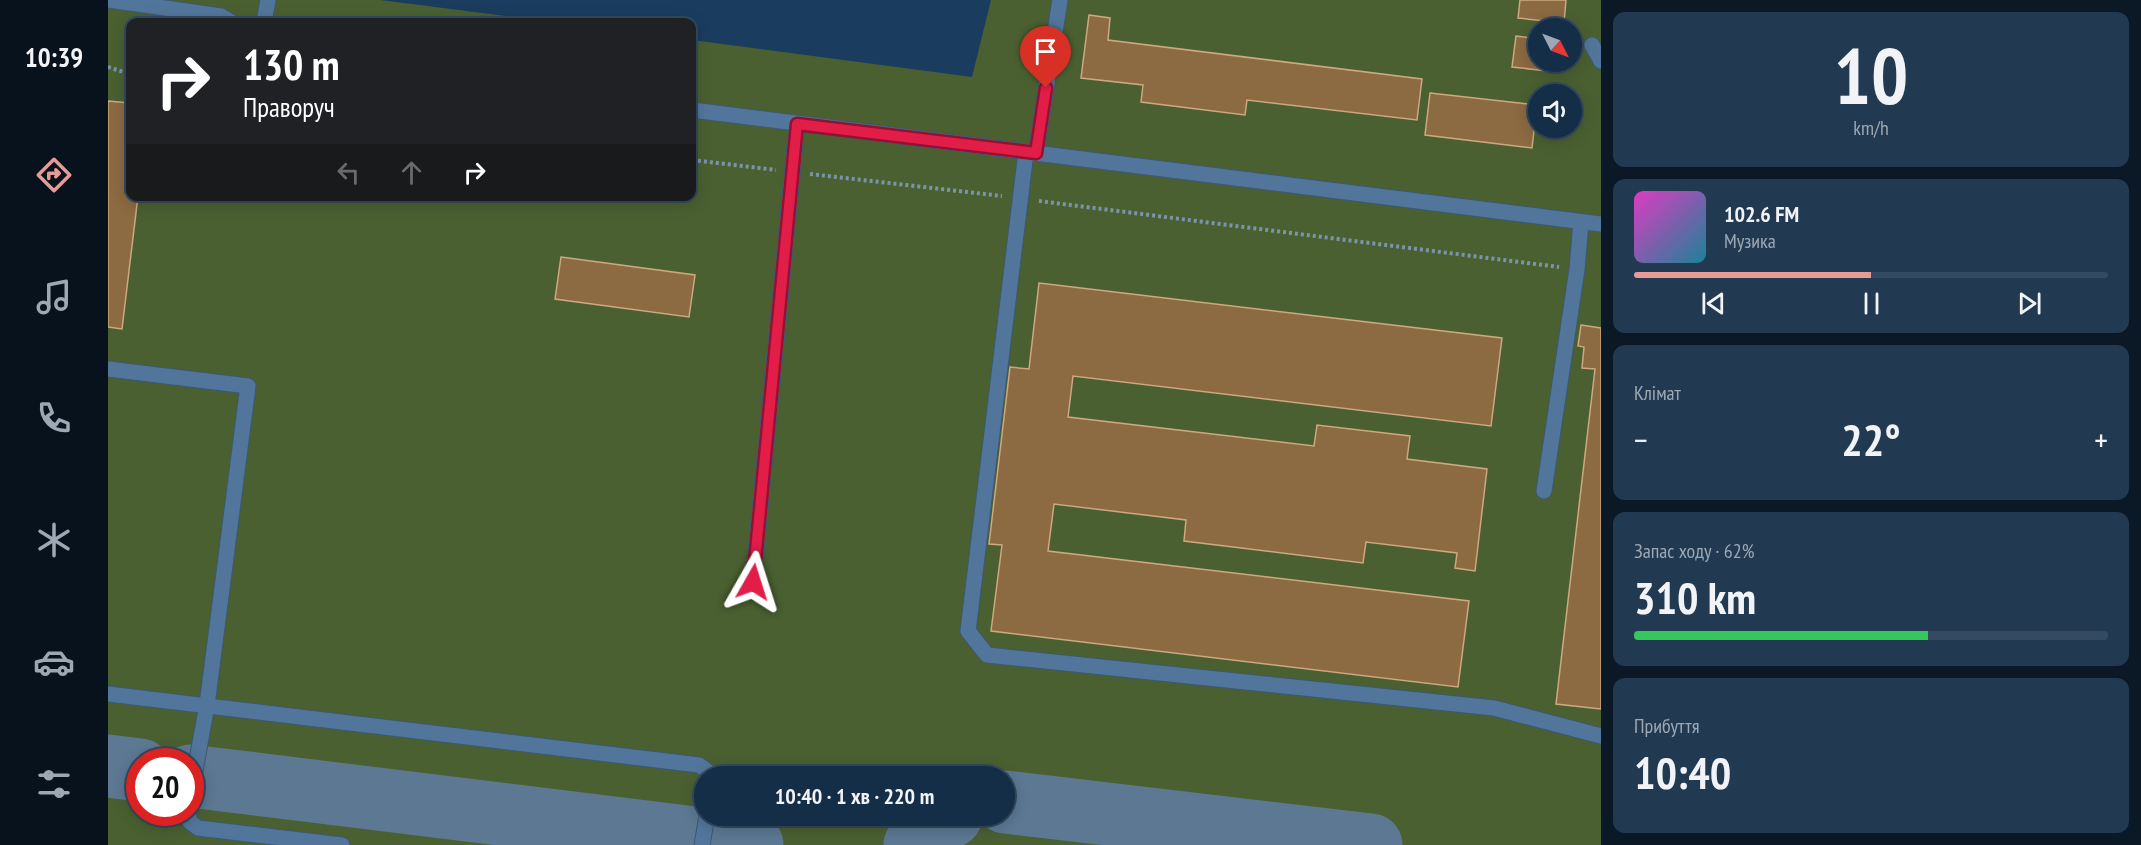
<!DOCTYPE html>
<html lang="uk">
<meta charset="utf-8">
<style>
body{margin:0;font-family:"PT Sans Narrow",sans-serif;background:#213a52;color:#f1f3f6;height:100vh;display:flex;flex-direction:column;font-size:22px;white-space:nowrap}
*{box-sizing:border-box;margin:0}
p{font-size:20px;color:#9da8b4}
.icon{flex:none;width:33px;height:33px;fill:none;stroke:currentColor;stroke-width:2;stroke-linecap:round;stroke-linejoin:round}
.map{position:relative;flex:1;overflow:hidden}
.sheet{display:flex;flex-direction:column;gap:12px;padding:12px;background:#0b1927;width:540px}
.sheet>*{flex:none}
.hud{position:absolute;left:18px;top:18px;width:570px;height:183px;border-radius:12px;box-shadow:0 3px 15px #0003,0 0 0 2px #334a60;background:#202124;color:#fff;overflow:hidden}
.needle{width:39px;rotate:132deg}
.controls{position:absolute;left:1420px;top:18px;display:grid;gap:12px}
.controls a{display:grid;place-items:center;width:54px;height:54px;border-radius:50%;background:#142e47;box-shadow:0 3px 15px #0003,0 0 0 2px #334a60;font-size:30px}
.speed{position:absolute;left:18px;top:748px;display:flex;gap:12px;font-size:30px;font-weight:700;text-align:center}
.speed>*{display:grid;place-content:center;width:78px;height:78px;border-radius:50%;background:#142e47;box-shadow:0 3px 15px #0003,0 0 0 2px #334a60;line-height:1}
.speed .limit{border:9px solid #d22;background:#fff;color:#111}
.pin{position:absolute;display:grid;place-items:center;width:51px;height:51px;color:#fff;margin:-62px -26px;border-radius:50% 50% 50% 0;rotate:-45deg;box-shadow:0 0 6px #0007}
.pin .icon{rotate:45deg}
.me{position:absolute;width:66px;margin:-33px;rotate:6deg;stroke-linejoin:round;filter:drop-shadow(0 0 4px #0008)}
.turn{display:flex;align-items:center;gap:21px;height:126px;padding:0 18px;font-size:27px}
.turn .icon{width:78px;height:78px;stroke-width:2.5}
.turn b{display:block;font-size:42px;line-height:51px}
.lanes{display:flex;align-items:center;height:57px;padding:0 18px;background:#0003;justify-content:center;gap:30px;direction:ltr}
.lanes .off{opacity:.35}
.big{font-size:45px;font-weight:700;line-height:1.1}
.sheet .card{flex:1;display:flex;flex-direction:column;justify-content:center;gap:9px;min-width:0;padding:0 21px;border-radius:12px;background:#213a52}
.sheet .dial{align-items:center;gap:0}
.dial b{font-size:78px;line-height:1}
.song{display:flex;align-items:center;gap:18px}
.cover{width:72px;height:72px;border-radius:9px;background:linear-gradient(135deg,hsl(310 70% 55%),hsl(190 70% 35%))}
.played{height:6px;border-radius:3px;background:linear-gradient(90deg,#e69b98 50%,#334a60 50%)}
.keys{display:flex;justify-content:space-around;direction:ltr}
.heat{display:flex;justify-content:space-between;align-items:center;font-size:33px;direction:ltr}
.charge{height:9px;border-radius:4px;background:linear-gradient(90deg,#34c759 62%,#334a60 0)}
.trip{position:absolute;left:586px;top:766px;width:321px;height:60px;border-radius:30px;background:#142e47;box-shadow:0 3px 15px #0003,0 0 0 2px #334a60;font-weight:700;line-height:60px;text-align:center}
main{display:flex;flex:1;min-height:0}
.dock{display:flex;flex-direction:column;width:108px;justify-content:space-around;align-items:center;background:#08121c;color:#9da8b4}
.dock .icon{width:42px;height:42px}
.dock .active{color:#e69b98}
.dock b{font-size:27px;color:#f1f3f6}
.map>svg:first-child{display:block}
.green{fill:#4a6031;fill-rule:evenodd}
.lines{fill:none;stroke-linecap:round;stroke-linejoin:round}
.taxiway{stroke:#5c7893;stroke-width:63}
.building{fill:#8c6a42;stroke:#cea87f;stroke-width:1.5}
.minor-casing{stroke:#3c5974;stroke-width:17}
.path{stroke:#7b93ab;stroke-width:4;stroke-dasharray:3 3;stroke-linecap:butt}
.minor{stroke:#52769b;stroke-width:15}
.route-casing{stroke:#92132f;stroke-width:15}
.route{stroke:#e11d48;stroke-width:10}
</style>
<main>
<nav class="dock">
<b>10:39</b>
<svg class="icon active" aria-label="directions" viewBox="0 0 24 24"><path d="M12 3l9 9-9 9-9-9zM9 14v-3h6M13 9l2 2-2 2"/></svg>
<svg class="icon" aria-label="music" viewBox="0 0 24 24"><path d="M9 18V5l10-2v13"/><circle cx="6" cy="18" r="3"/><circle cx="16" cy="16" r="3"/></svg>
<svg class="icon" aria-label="phone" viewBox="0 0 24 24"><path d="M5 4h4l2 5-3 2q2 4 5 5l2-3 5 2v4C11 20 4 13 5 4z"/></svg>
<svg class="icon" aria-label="climate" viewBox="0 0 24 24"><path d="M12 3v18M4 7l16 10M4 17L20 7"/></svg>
<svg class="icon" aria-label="car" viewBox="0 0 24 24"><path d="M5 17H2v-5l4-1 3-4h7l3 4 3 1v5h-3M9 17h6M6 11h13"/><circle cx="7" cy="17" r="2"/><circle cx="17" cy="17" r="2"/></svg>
<svg class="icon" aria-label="filters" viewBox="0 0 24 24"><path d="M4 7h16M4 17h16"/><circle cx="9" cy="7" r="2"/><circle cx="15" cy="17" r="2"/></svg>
</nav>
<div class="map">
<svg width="1493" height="845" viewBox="0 0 1493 845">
<rect width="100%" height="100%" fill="#1a3d5f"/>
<path class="green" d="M0 0H272L446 22H22V196H584V40L864 77 883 0H1493V845H0ZM1431 28H1464V62H1431ZM1431 94H1464V128H1431ZM32 762H82V813H32ZM597 777H897V816H597Z"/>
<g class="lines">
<path class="taxiway" d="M0 766 32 770
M82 776 644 845
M897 802 1263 845
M807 845 816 833 843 816"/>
</g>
<path class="building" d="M1412 0H1458L1456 23 1410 18Z
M981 15 1002 18 1000 40 1314 79 1309 120 1139 100 1137 115 1033 102 1035 85 973 78Z
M1408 36 1431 39V62H1440L1439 71 1404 67Z
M1322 93 1429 105 1424 148 1317 135Z
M0 101 22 103V196H30L14 329 0 327Z
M453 257 587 275 581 317 447 299Z
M931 283 1394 338 1383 426 965 376 960 417 1206 446 1209 425 1302 436 1299 459 1379 469 1367 571 1347 568 1349 553 1258 542 1255 563 1076 541 1078 520 946 504 940 551 1361 601 1350 687 883 631 894 545 881 544 902 367 921 369Z
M1473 325 1493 328V709L1448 704 1487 369 1474 368 1476 347 1470 346Z"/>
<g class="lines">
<defs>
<path id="minor" d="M1 0 113 16 123 22
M156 22 160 0
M1484 45 1493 61
M584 110 1493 224
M918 152 860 631 879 655 1386 708 1493 736
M928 153 952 0
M0 369 140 386 99 705 82 798
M1436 491 1469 269 1473 222
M645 582 689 124
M0 694 591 765 602 773 603 777
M80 813 82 822 90 828 234 845
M594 845 599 816"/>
</defs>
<use href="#minor" class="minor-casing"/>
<path class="path" d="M0 67 22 74
M584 160 668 170
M702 174 894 196
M931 201 1451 267"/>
<use href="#minor" class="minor"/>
</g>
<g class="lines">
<defs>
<path id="route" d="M645 582 689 124 928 153 938 88"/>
</defs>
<use href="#route" class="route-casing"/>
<use href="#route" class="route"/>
</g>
</svg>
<div class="controls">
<a><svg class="needle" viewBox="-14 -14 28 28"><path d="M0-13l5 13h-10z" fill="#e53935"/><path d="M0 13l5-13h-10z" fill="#9da8b4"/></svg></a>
<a><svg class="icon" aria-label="sound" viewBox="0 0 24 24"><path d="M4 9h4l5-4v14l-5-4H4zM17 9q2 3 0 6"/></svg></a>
</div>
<div class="speed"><div class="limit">20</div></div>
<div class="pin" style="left:938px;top:88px;background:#d93025"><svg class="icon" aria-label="arrive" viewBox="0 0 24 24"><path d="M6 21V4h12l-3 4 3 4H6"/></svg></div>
<svg class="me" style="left:645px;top:582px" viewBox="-20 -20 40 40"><path d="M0-17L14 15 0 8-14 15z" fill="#e11d48" stroke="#fff" stroke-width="4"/></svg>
<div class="trip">10:40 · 1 хв · 220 m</div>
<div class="hud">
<div class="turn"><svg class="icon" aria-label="right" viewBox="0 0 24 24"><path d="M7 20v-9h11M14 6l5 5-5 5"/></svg><div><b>130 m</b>Праворуч</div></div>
<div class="lanes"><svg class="icon off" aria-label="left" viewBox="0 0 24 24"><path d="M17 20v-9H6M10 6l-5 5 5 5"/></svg><svg class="icon off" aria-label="ahead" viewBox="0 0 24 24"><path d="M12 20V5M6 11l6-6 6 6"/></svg><svg class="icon" aria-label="right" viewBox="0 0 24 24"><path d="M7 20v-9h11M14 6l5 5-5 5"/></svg></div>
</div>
</div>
<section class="sheet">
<div class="card dial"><b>10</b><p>km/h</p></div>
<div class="card">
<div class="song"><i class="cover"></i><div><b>102.6 FM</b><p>Музика</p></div></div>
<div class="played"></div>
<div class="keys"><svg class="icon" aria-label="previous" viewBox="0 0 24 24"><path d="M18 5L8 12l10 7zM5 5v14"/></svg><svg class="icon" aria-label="pause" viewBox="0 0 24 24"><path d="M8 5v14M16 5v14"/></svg><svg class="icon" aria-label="next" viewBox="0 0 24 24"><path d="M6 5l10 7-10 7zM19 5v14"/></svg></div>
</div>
<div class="card"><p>Клімат</p>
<div class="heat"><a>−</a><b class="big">22°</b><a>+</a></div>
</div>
<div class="card"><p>Запас ходу · 62%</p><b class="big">310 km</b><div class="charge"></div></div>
<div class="card"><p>Прибуття</p><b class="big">10:40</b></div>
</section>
</main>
